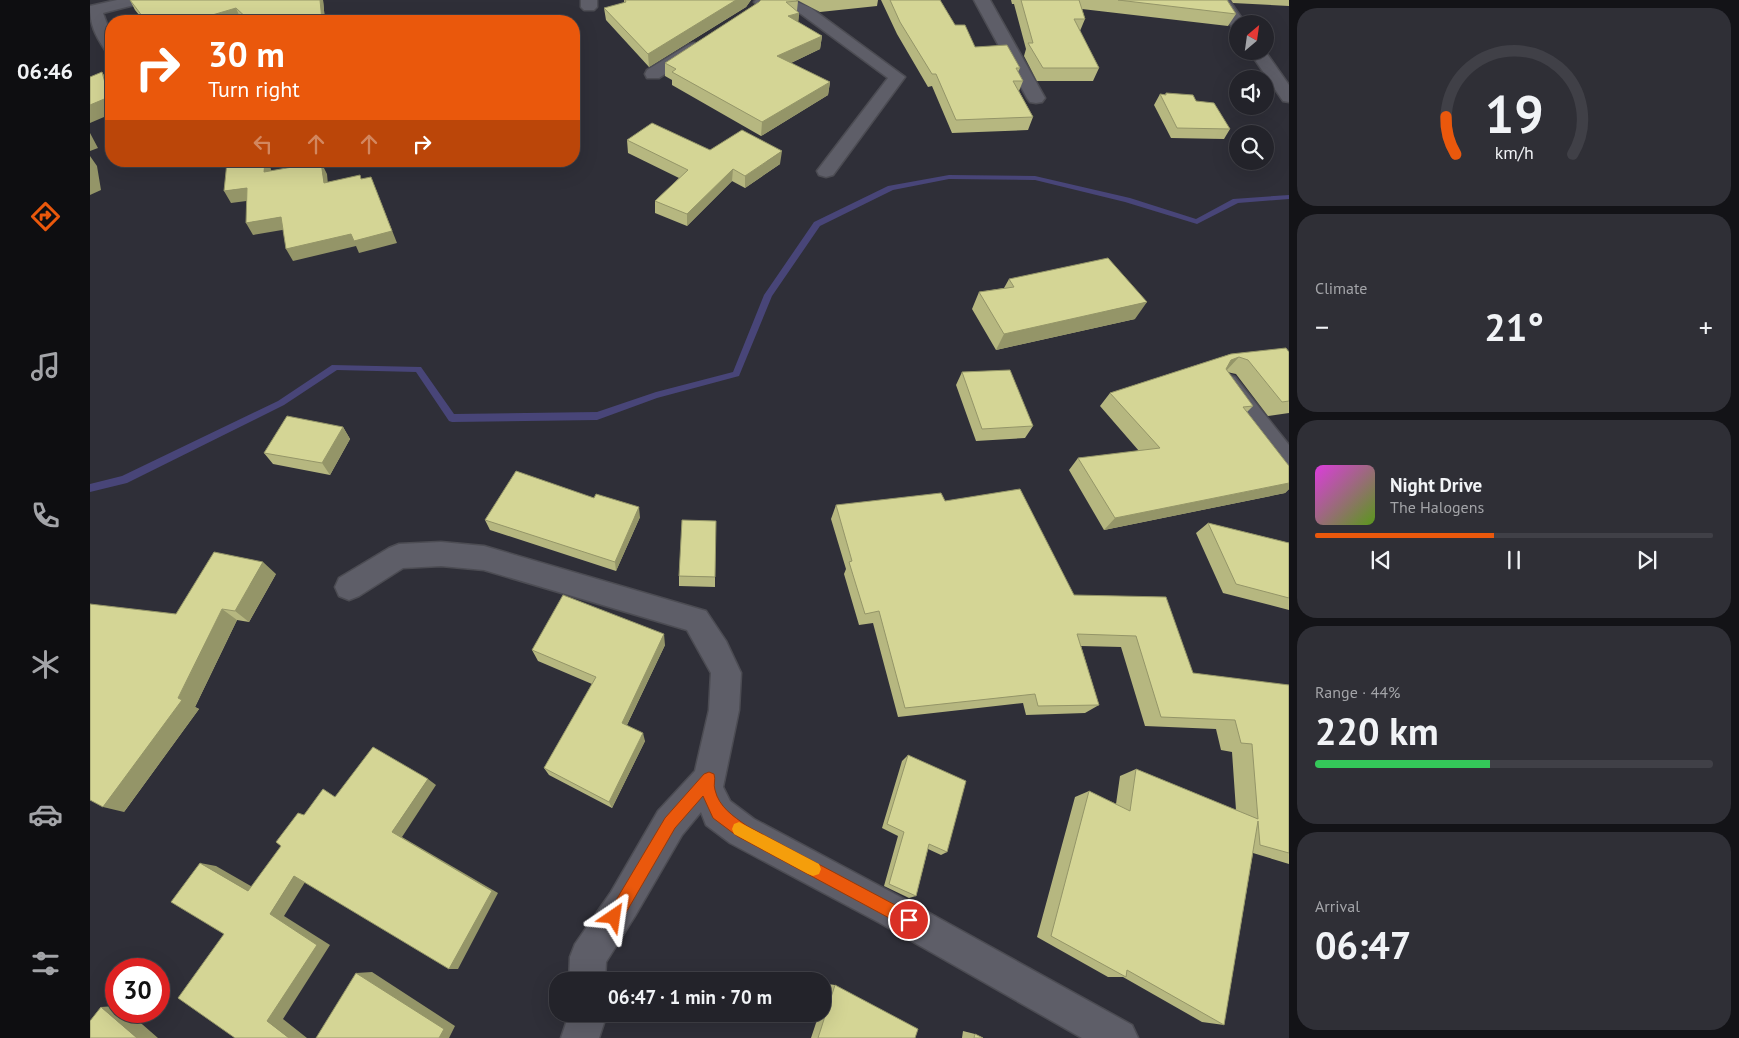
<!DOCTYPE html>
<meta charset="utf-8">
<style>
body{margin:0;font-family:"PT Sans",sans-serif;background:#2f2f36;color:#f1f3f6;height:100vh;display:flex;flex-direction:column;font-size:19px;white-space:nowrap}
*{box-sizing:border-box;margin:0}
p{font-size:16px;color:#a3a4a8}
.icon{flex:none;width:28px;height:28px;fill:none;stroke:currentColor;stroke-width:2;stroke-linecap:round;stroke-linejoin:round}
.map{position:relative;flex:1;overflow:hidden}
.sheet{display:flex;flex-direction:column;gap:8px;padding:8px;background:#131317;width:450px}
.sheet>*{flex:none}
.banner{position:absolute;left:15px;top:15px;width:475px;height:152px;border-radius:20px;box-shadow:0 5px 20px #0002,0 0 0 1px #404047;background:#ea580c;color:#fff;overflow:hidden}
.needle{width:32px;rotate:29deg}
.fabs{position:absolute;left:1139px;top:15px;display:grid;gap:10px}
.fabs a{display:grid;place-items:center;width:45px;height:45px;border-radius:50%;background:#23232a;box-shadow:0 5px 20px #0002,0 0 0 1px #404047;font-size:25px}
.speed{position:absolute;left:15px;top:958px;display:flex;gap:10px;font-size:25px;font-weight:700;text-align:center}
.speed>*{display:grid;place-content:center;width:65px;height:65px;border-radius:50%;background:#23232a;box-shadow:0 5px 20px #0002,0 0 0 1px #404047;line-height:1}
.speed .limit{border:8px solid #d22;background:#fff;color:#111}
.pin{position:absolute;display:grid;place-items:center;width:42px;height:42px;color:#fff;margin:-21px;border:2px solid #fff;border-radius:50%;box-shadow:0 1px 5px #0007}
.me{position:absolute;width:55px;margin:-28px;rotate:32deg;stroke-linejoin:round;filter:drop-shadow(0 0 4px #0008)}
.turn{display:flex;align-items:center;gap:18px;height:105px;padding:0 20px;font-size:22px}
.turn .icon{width:65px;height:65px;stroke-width:2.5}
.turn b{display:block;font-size:35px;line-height:42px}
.lanes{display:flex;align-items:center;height:48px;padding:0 20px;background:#0003;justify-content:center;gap:25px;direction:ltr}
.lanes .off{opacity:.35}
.big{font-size:38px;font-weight:600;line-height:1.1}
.sheet .card{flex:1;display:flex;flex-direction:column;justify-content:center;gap:8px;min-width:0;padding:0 18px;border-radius:20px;background:#2f2f36}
.sheet .dial{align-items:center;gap:0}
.dial svg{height:130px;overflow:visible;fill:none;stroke:#404047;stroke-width:7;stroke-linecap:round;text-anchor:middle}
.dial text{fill:#f1f3f6;stroke:none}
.song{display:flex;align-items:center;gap:15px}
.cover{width:60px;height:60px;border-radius:8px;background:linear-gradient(135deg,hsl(300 70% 55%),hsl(90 70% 35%))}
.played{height:5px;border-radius:2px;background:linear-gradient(90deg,#ea580c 45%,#404047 45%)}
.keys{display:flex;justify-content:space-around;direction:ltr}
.heat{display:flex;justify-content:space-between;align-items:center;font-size:28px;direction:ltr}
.charge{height:8px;border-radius:4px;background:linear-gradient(90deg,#34c759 44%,#404047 0)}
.trip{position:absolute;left:459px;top:972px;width:282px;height:50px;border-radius:20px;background:#23232a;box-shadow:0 5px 20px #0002,0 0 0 1px #404047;font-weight:600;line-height:50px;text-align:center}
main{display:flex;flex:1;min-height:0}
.tabs{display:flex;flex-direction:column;width:90px;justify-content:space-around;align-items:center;background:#0e0e11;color:#a3a4a8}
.tabs .icon{width:35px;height:35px}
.tabs .selected{color:#ea580c}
.tabs b{font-size:22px;color:#f1f3f6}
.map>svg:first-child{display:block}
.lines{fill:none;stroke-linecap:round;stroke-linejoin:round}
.stream{fill:#484578;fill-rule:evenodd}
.street-casing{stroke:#4c4c53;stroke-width:3}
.street{fill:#5e5e68;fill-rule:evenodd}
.wall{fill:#b6b780}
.shaded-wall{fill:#949568}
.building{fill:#d4d595;stroke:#949568}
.route{fill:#ea580c;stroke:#983908}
.slow{fill:#f59e0b}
</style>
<main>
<nav class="tabs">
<b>06:46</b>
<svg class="icon selected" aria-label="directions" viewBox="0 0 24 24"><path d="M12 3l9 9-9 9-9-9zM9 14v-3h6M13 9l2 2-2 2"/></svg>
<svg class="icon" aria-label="music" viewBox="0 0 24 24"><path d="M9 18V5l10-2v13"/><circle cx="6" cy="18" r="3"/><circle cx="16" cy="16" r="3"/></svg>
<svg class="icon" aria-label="phone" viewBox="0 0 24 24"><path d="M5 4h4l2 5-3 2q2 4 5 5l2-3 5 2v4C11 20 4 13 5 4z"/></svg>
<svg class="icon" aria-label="climate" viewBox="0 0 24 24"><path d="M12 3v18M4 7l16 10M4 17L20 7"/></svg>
<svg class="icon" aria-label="car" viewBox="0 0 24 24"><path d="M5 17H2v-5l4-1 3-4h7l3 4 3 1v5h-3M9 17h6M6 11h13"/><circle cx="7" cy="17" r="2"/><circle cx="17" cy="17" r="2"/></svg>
<svg class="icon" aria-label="filters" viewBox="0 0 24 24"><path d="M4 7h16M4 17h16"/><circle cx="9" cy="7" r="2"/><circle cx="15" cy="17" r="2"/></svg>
</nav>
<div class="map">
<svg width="1199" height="1038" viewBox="0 0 1199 1038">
<rect width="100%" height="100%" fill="#2f2f38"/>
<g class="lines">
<path class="stream" d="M859 175 945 176 1040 198 1106 219 1143 199 1199 195V199L1148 203 1107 224 1035 202 945 180 859 179 803 190 730 226 682 296 649 376 567 398 507 420 362 422 359 421 326 372 247 370 194 405 37 483 0 492V484L32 476 188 401 242 365 331 367 364 414 507 412 566 392 643 372 674 295 724 222 798 186Z"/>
<defs>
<path id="street" d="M27 0H55L52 3 13 13 21 35V52L15 50C5 35 0 25 0 6Z
M491 0H507V7L504 10H494L491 7Z
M666 0H703L721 8 815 77 743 175 736 177 729 175 727 171 798 78 711 14 698 8 667 5 664 2Z
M884 0H900L955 98 952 102 946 103 940 102 937 98Z
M1123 0H1139L1156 24H1148V29L1142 27Z
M604 43 610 45 612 48 610 51 569 78H557L555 74 557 70 598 45Z
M1159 51H1175L1199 85V102L1193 101Z
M1137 374 1145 377 1199 445V474L1190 471 1129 389 1125 383 1129 377Z
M351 542 394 546 616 611 636 641 651 673 649 710 633 787 640 801 664 819 814 899 1042 1025 1048 1038H992L790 923 640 843 616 825 611 812 592 835 545 916 516 962 515 981H479L480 957 485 944 521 892 568 811 605 771 619 710 621 673 597 630 394 570 351 566 313 568 269 596 259 600 249 596 245 587 249 578 299 548 309 544Z
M477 1014H513L514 1023 509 1038H471L476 1023Z"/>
</defs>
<use href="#street" class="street-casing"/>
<use href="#street" class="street"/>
</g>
<path class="wall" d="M40 0H233L235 21H153L151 20 146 21H54L45 10Z
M534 0H661L656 7 559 67 516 20 514 8 534 3Z
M707 0H788L787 6 730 12Z
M791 0H850L865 25 885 47 930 68 928 72 933 81 929 91 943 117 938 130 862 133 842 86 838 87 807 34Z
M921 0H1137L1146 14 1138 26 992 9 995 19 990 31 1009 68 1003 81H947L934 56 936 49 924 4H922Z
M1141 0H1199V6L1143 3Z
M708 1 707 11 709 13 708 22 732 36 730 49 701 63 740 82 738 95 671 136 582 85V80L575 76V63L669 2Z
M1076 93 1106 101 1140 129 1134 139 1081 138 1064 105 1070 94 1075 95Z
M537 140 620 150 690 164 655 188 642 181 597 226 565 213V201L589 178 538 153Z
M919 279 1045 319 906 350 882 309 889 292 914 288Z
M1199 352V413L1178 416 1146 374 1137 372 1163 406 1157 412 1199 466V489L1195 493 1014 530 979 470 988 458 1049 451 1010 406 1020 393 1141 354Z
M872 372 943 426 935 438 886 441 866 385Z
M253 427 260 439 240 475 183 464 174 453Z
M855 501 984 595 1103 673 1199 685V864L1163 853 1134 1025 1112 1022 1033 977H1018L947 937 985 797 999 791 1026 804 1030 776 1046 769 1146 810 1142 752 1131 750 1126 729 1055 726 1031 647 991 646 1009 705 995 713 936 715 933 703 808 717 783 623 769 625 754 574 756 569 741 519 746 505Z
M550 517 526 571 400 530 395 520Z
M1118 523 1199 543V610L1133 593 1106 533Z
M186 574 159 622 147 620 105 707 109 709 34 812 86 614Z
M589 576 625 577V587L589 586Z
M575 645 537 725 555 741 522 808 459 775 454 768 502 684 448 661 442 650Z
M818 755 857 852 851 855 838 849 826 896 819 898 794 886 808 836 792 828 812 761Z
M738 984 745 985 825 1038H721L729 1014H732V1002Z
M873 1031 885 1034 893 1038H872Z"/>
<path class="shaded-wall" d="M230 0H233L235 21H232Z
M646 0H661L656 7 559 67 558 54Z
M146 8 151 20 146 21H102Z
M709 13 708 26 698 16Z
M732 36 730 49 686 70 687 56Z
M12 72 21 85V114L0 123V105Z
M740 82 738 95 671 136 672 122Z
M0 133 8 148 0 151Z
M692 151 690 164 655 188V176Z
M0 156 7 166 11 190 0 195Z
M175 161H177L181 169 180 184 174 172Z
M231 162 237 174 239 195 234 183Z
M643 169 642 181 597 226V214Z
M281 177 307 243 269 253 266 246 203 261 196 249Z
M157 188 164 200 141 203 134 191Z
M191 217 198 229 163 235 156 223Z
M1057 302 1045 319 906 350 914 334Z
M1149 357 1136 371 1128 374 1141 360Z
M253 427 260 439 240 475 232 463Z
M1199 483V489L1195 493 1014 530 1025 518Z
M549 507 550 517 526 571 525 562Z
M173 562 186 574 159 622 145 611Z
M132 609 147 620 105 707 109 709 34 812 13 807 88 698Z
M574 634 575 645 534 731 532 723Z
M553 733 555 741 522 808 519 802Z
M338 779 346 785 312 837 408 893 368 969H359L302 832Z
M110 863 126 866 173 893 158 891Z
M204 876 217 879 194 916 240 945 193 1019 217 1038H199L177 1021 180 914Z
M282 972 365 1026 359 1038H349L266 973Z
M26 1006V1011H37L68 1038H47L11 1007Z"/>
<path class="building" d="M40 0H230L232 21H160L146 8 102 21H56Z
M535 0H646L558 54 514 8 536 2Z
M671 0H706L708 1 696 2 709 13 698 16 732 36 687 56 740 82 672 122 582 72 586 69 575 63 669 2Z
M800 0H850L865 25H875L885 47 917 45 930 68H926L933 81H923L943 117 866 120 846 74H842L810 22Z
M931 0H989L995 19H984L1009 68H953L938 43H943Z
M1028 0H1137L1146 14Z
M12 72 19 97 0 105V77Z
M1076 93 1103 95 1106 101 1124 103 1140 129 1087 128 1070 94 1076 95Z
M562 123 620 150 652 130 692 151 655 176 643 169 597 214 565 201 598 170 537 140Z
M142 161H175L174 172 231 162 234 183 270 175 271 179 281 177 302 231 264 241 261 234 196 249 191 217 156 223 157 188 134 191 137 162Z
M1018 258 1057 302 914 334 889 292 924 287 919 279Z
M1196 348 1199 352V401L1192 402 1158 360 1149 357 1141 360 1136 369 1163 406 1153 407 1199 466V483L1025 518 988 458 1070 448 1020 393 1141 354Z
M920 370 943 426 892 429 872 372Z
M197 416 253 427 232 463 174 453Z
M426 471 504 498 506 494 549 507 525 562 395 520Z
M930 489 984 595 1076 597 1103 673 1199 685V853L1170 845 1168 821 1134 1025 1037 970 1036 977 961 936 999 791 1040 811 1046 769 1168 819 1162 744 1151 743 1145 720 1071 717 1046 636 987 634 1009 705 948 706 945 694 815 708 789 611 775 614 759 562 762 561 746 505 851 493 855 501Z
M592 520 626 521 625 577 589 576Z
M1118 523 1199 543V598L1146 584Z
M124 552 173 562 145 611 132 609 88 698 92 700 13 807 0 800V604L86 614Z
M473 595 574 634 532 723 553 733 519 802 454 768 506 677 442 650Z
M283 747 338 779 302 832 402 891 359 969 204 876 180 914 227 945 177 1021 199 1038H145L88 998 134 934 81 902 110 863 158 891 191 846 186 842 208 813 214 815 233 789 245 797Z
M818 755 876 781 857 852 839 844 826 896 799 884 814 832 797 824Z
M266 973 354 1029 349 1038H226Z
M745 985 828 1029 825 1038H728Z
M11 1007 47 1038H0V1021Z
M885 1034 893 1038H884Z"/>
<path class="route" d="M619 772 624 774C626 780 623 784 625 790 629 807 643 816 657 826L824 915 827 920 824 926 819 928 814 926 647 836 623 818 613 796 585 828 530 923 524 925 519 923 517 917 519 912 575 818 614 774Z"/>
<path class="slow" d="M649 822 729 864 731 869 729 874 723 876 718 874 644 834 642 829 644 824Z"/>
</svg>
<div class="fabs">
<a><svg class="needle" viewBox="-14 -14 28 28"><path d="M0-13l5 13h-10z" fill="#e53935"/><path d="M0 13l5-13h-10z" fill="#a3a4a8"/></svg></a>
<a><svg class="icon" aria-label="sound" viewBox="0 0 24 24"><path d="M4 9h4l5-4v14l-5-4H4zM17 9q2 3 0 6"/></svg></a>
<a><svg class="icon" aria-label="search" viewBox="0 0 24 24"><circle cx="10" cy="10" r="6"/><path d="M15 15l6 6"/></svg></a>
</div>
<div class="speed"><div class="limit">30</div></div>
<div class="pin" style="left:819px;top:920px;background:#d93025"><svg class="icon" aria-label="arrive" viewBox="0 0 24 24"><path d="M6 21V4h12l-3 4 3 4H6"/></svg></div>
<svg class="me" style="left:524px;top:917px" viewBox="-20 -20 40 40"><path d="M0-17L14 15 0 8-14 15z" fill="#ea580c" stroke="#fff" stroke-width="4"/></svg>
<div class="trip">06:47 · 1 min · 70 m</div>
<div class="banner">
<div class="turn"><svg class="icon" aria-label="right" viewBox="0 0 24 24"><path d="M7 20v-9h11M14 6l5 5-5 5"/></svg><div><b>30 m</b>Turn right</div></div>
<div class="lanes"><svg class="icon off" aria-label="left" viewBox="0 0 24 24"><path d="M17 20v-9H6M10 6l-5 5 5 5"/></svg><svg class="icon off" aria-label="ahead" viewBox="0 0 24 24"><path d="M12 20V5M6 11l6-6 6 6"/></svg><svg class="icon off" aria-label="ahead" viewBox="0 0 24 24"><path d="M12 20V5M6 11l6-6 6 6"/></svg><svg class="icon" aria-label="right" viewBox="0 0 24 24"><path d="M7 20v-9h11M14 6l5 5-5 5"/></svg></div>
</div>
</div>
<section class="sheet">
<div class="card dial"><svg viewBox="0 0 100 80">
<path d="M14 69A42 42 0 1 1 86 69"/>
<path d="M14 69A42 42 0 0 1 8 46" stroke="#ea580c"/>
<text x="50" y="56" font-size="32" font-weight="700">19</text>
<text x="50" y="72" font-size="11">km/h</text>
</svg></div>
<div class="card"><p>Climate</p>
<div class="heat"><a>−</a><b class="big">21°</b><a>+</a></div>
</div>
<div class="card">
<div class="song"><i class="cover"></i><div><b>Night Drive</b><p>The Halogens</p></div></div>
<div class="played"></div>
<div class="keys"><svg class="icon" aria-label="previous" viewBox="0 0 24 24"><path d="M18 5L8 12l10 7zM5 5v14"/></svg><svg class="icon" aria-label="pause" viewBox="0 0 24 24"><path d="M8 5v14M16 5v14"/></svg><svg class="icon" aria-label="next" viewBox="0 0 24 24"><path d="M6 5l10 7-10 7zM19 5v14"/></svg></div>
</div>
<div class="card"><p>Range · 44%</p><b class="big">220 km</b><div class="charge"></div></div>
<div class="card"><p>Arrival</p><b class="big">06:47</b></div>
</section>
</main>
